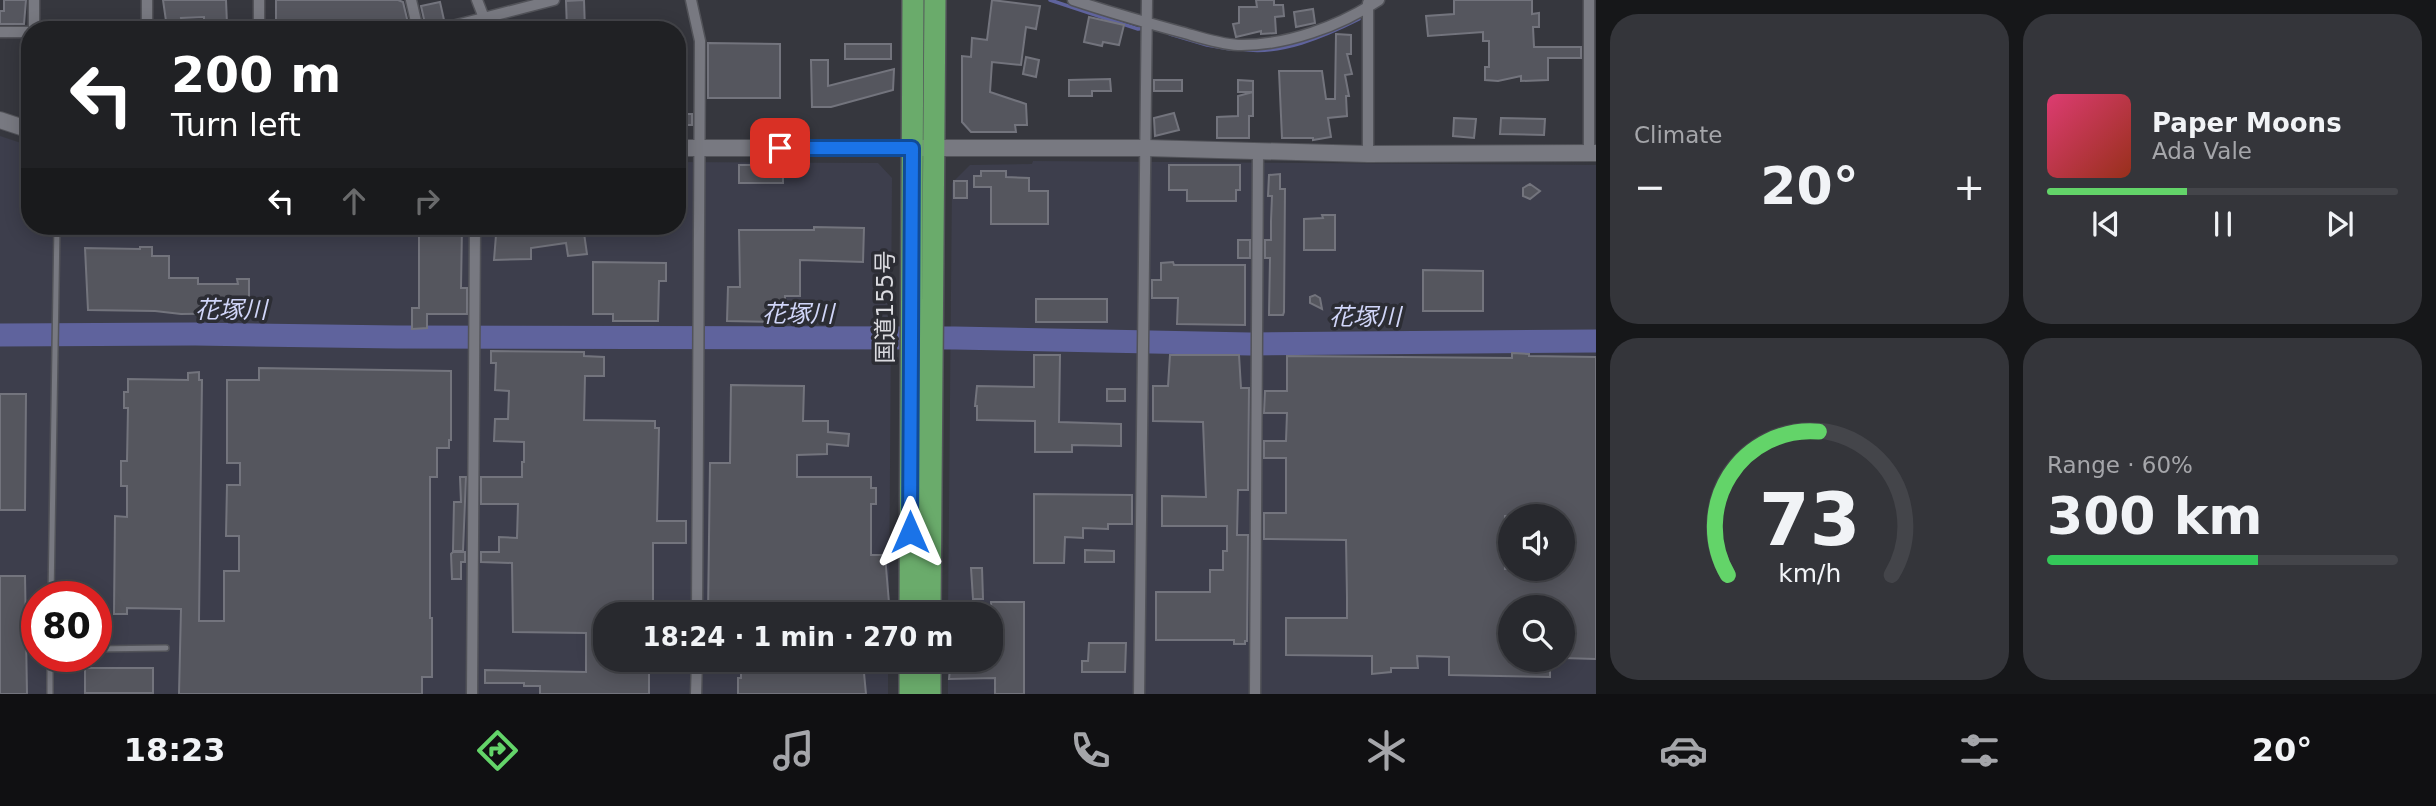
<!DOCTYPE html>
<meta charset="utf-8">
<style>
body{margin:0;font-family:"DejaVu Sans","Noto Sans JP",sans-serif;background:#34353a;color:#f1f3f6;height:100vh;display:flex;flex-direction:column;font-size:26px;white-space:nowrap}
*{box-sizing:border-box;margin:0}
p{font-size:23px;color:#a5a6aa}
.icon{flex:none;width:38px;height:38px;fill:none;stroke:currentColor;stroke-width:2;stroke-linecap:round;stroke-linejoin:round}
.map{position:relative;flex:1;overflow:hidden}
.sheet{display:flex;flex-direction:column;gap:14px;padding:14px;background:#161719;width:840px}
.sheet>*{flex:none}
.hud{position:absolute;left:21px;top:21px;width:665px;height:214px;border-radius:28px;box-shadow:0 4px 18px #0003,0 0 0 2px #44454a;background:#202124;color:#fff;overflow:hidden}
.fabs{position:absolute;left:1498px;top:504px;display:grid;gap:14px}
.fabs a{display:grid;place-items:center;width:77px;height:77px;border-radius:50%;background:#28292e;box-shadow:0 4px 18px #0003,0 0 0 2px #44454a;font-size:35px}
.speed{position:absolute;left:21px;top:581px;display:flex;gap:14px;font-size:35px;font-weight:700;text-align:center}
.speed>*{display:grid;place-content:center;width:91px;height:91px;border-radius:50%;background:#28292e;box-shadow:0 4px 18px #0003,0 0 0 2px #44454a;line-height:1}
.speed .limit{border:10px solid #d22;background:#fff;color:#111}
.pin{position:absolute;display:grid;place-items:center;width:60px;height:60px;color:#fff;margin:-30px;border-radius:14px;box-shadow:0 4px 10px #0006}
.me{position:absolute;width:77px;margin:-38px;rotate:0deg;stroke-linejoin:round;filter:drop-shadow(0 0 5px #0008)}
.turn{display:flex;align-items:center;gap:24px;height:147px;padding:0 35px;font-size:32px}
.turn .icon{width:91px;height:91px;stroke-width:2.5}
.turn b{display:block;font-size:49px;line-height:60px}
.lanes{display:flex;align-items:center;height:66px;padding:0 35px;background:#0003;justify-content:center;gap:35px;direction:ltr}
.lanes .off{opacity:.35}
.big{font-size:52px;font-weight:800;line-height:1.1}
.sheet .card{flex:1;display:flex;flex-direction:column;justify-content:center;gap:10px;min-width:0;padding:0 24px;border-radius:28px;background:#34353a}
.sheet .dial{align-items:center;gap:0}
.dial svg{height:182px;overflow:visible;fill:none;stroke:#44454a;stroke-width:7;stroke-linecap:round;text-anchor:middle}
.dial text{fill:#f1f3f6;stroke:none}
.song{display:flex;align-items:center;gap:21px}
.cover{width:84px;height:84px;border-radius:10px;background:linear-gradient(135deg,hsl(340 70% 55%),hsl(10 70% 35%))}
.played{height:7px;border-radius:4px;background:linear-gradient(90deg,#63d469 40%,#44454a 40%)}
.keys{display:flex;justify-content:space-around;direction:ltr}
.heat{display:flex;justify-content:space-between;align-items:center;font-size:38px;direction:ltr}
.charge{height:10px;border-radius:5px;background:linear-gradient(90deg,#34c759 60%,#44454a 0)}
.sheet .tiles{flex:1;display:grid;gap:14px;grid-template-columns:repeat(2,1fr)}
.trip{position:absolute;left:593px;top:602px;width:410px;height:70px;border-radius:28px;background:#28292e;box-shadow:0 4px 18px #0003,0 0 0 2px #44454a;font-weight:800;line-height:70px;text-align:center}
.dock{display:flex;height:112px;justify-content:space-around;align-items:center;background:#101012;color:#a5a6aa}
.dock .icon{width:49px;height:49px}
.dock .active{color:#63d469}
.dock b{font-size:32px;color:#f1f3f6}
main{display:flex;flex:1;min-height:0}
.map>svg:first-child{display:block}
.built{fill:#3d3e4c;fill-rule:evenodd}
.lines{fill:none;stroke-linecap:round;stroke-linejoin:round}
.stream{stroke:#5f639d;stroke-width:3.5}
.river{stroke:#5f639d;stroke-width:23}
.building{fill:#55565e;stroke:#73747d;stroke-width:2;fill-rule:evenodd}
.lane-casing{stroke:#525359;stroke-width:8}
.street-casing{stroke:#525359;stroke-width:13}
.secondary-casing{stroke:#525359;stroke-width:18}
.highway-casing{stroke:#525359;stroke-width:24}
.lane{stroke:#787981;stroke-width:5}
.street{stroke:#787981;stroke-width:10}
.secondary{stroke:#787981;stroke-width:16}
.highway{stroke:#6aab6b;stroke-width:21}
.route-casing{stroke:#114b97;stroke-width:18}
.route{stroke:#1a73e8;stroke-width:12}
.labels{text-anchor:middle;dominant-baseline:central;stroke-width:7;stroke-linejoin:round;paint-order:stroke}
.street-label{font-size:23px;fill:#dadadf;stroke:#2c2d34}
.water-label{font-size:24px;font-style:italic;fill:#d0d5f8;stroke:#2c2d34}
</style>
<main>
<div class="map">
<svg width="1596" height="694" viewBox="0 0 1596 694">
<rect width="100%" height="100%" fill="#36373e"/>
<path class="built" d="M0 136 30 146V226H677V162L878 163 892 178 889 614H606V660H888V694H0ZM37 597H96V656H37Z
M1033 161 1596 165V694H948V660H990V614H948L952 183 970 165 1032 164ZM1510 516H1563V569H1510ZM1510 607H1563V660H1510Z"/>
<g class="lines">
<path class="stream" d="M1050 0 1138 29 1145 28
M1170 34 1207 45 1230 49
M1241 49C1279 56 1325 36 1359 19"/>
<path class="river" d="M0 335 195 334 397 337 955 338 1250 344 1596 341"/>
</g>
<path class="building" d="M4 0H26L24 24H0V11H4Z
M163 0H226L227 24H204V17L181 18 182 26 167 28Z
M276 0H398L403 2 408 23 365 22V30H354V21H333V30L276 29Z
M584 0 585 30H567L566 1Z
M992 0 1040 6 1036 29 1026 27 1021 65 992 62 990 92 1026 104 1027 125H1015L1016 132H971L962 122V56L971 57 972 38 987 40Z
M1256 0H1274V5H1283L1284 16 1275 17 1276 33 1261 34V31L1236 37 1233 24 1239 23V7H1257Z
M1454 0H1532V14L1539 13V27H1533L1534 47H1581V58H1548V80L1521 81V76L1498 81 1485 80V67H1489V41H1483V32L1428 36 1426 16 1454 14Z
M440 2 444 20 426 28 421 6Z
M1313 9 1315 23 1296 27 1294 12Z
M1089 17 1124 25 1119 45 1103 42 1102 46 1084 42Z
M1336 34 1351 35V54H1347L1352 74 1345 75 1349 96H1346L1347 116 1328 118 1331 137 1313 140V138H1282L1279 71H1322L1326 99H1335Z
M708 43 780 44V98H708Z
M845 44H891V59H845Z
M1026 57 1039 60 1036 77 1023 74Z
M811 60H828V86L894 69 893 90 831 107H812Z
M1110 79 1111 91H1092V96H1069V80Z
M1154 80H1182V91H1154Z
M1238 80 1253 81V116H1249V138H1217V117L1238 116V96L1253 92H1238Z
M1174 113 1179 130 1155 136 1154 118Z
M677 114H692V125H677Z
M1454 118 1476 119 1474 138 1453 136Z
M1501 118 1545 119 1544 135 1500 134Z
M739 165H783V183H739Z
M1169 165H1240V190H1236V201H1187V190H1169Z
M981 171H1006V177L1029 178V191H1048V224H991V187H974V176H981Z
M1280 174V189H1285L1284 312 1283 315H1269L1270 258H1265V240H1271V221L1272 196H1268L1269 175Z
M954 181H967V198H954Z
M1530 184 1540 191 1530 199 1523 196V188Z
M1322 215H1335V250H1304V219L1323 218Z
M419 226H462L461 288H467V314H427V328L412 329V308H419Z
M501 226H583L587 254 568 256 566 243 531 248V259L494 260 496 235 501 234Z
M814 227 864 228 863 262 800 260V296H785V319H775V322L727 321 728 287H740L739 230H814Z
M1238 240H1250V258H1238Z
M140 247H152V256H169V278H198V284H238L237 279H249V313L181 314 155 311 88 310 85 248 140 249Z
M593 262 666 263V281H659L658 321H613V314H593Z
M1173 262 1174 265H1245V325L1177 324 1178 298H1152V280H1161V263Z
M1423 270 1483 271V311H1423Z
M1315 295 1320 298 1322 309 1310 303V297Z
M1036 299H1107V322H1036Z
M491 351 584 352V356L604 357V376H585L584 420 655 421V428H659L657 521H686V543H653V614H606V660H649V694H540V686H524V683H485V670L586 672V633L513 632 512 563 481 562V552H499V537L517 538 518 504H481V477H522V462H524V442L494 441 495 419H508L509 391 495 390 496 363H491Z
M1512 353 1529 354V356L1596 357V659L1563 658V607H1510V660H1550V677L1449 675V657L1417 656 1418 668H1391V672L1372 674V656L1286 655V618H1347V597L1346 540 1264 539V513H1286V458H1264V441H1286L1287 413H1264L1265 391H1287V356L1512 358ZM1505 516H1563V569H1505Z
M1034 355H1060L1059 422 1121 424V446L1072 445V452H1035V421L977 420V406H975L977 386 1034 387Z
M1170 355H1239L1241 388H1249L1248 490H1238L1237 535H1248L1247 641H1245V644H1234V640H1156V592H1210V570H1223V551H1227V526H1162V496L1206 497 1203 422 1153 421V386H1168Z
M259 368 451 371V440H449V448H437V477H430V618H432V677H422V694H179L181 609 127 608V614H114L115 516 127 517V486H121V461H127L128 408H124V392H128V379L188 380V373L199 372V380H202L199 621H224V571H239V536H226L227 485H240V463H227V380H259Z
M731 385 804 386 803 421H828V432L849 434 848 446 827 444V454L797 455V477H871V488H876V504H871V555H885L889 603H806L805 614H708L710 463H730Z
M1107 389H1125V401H1107Z
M0 394H26L25 510H0Z
M460 477H466L463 551H453L454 502H461Z
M1034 494 1132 495V524H1108V529L1083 528V538L1065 537 1064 563H1034Z
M1085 550 1114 551V562H1085Z
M453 552H465V562H461V579H452L451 554Z
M971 568H982L983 599H973Z
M0 576H25L27 694H0Z
M991 602H1024V694H995V678L949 679 951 660H995Z
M1089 643H1126L1125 672H1082V661H1088Z
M85 668H153V693H85Z
M810 672 864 673 866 694H738V678H741V673Z"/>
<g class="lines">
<defs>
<path id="lane" d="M51 597 57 226
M96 649 166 648
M50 694V656"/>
<path id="street" d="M259 0V30
M411 0 418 30
M477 0 484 18 483 30
M691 0 700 41 697 614
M1073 0C1109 12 1144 22 1181 32 1199 37 1219 44 1238 45 1286 46 1340 26 1379 0
M34 30V0
M147 30V0
M437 30 554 0
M0 32H30
M1589 153V0
M1368 154V3
M472 694 475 226
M696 694 697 660
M1139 694 1147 0
M1255 694 1258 151"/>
<path id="secondary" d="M0 120 30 130
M677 148H1146L1368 154 1596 153"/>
<path id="highway" d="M910 614 913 0
M930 614 935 0
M910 694V660
M930 694V660"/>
</defs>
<use href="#lane" class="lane-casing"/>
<use href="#street" class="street-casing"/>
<use href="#secondary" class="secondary-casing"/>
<use href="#highway" class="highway-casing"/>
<use href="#lane" class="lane"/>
<use href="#street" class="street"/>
<use href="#secondary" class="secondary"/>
<use href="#highway" class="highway"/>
</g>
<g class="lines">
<defs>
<path id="route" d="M780 148H912L910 532"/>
</defs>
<use href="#route" class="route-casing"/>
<use href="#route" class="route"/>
</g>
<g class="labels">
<g class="street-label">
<text transform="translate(885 307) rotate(-90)">国道155号</text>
</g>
<g class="water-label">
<text x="231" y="310">花塚川</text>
<text x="798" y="314">花塚川</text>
<text x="1365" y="317">花塚川</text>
</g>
</g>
</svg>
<div class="fabs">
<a><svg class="icon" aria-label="sound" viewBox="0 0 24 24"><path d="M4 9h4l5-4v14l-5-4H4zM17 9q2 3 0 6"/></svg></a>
<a><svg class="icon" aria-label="search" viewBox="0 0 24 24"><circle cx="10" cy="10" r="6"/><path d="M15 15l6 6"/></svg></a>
</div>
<div class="speed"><div class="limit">80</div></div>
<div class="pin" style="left:780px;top:148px;background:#d93025"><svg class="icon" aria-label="arrive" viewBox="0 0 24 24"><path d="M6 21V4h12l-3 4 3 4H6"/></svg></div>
<svg class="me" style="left:910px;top:532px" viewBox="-20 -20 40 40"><path d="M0-17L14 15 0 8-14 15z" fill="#1a73e8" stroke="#fff" stroke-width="4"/></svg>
<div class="trip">18:24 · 1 min · 270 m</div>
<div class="hud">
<div class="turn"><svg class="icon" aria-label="left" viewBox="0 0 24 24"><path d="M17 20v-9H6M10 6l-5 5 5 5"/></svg><div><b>200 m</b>Turn left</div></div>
<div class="lanes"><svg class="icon" aria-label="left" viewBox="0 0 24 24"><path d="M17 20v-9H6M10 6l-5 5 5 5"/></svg><svg class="icon off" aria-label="ahead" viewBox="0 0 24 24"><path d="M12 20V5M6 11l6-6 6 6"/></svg><svg class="icon off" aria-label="right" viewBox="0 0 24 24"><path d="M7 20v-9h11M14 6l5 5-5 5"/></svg></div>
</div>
</div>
<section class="sheet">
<div class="tiles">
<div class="card"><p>Climate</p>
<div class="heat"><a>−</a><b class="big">20°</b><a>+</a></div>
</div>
<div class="card">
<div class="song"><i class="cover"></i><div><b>Paper Moons</b><p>Ada Vale</p></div></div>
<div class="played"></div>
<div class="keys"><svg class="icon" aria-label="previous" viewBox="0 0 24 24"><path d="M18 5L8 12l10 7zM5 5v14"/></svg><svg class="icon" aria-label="pause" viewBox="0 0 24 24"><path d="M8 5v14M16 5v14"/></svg><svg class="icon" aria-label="next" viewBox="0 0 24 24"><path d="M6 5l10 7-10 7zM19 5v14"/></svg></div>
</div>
<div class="card dial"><svg viewBox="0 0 100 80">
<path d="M14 69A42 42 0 1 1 86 69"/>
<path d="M14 69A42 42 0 0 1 54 6" stroke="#63d469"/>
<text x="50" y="56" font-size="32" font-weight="700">73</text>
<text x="50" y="72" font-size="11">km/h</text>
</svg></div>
<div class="card"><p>Range · 60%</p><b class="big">300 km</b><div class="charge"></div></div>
</div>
</section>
</main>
<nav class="dock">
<b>18:23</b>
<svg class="icon active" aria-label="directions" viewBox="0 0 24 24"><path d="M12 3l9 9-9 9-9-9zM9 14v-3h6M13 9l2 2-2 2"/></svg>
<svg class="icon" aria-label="music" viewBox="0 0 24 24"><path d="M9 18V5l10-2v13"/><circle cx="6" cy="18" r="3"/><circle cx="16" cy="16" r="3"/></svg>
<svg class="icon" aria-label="phone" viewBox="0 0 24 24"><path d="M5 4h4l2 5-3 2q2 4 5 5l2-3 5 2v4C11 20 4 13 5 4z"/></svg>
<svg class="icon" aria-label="climate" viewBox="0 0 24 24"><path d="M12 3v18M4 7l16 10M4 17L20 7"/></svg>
<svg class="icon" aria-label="car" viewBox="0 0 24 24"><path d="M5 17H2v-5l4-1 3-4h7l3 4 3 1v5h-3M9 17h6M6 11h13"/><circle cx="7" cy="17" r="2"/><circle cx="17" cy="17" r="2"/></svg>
<svg class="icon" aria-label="filters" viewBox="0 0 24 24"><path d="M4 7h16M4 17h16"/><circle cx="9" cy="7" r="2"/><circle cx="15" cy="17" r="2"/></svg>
<b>20°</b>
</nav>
